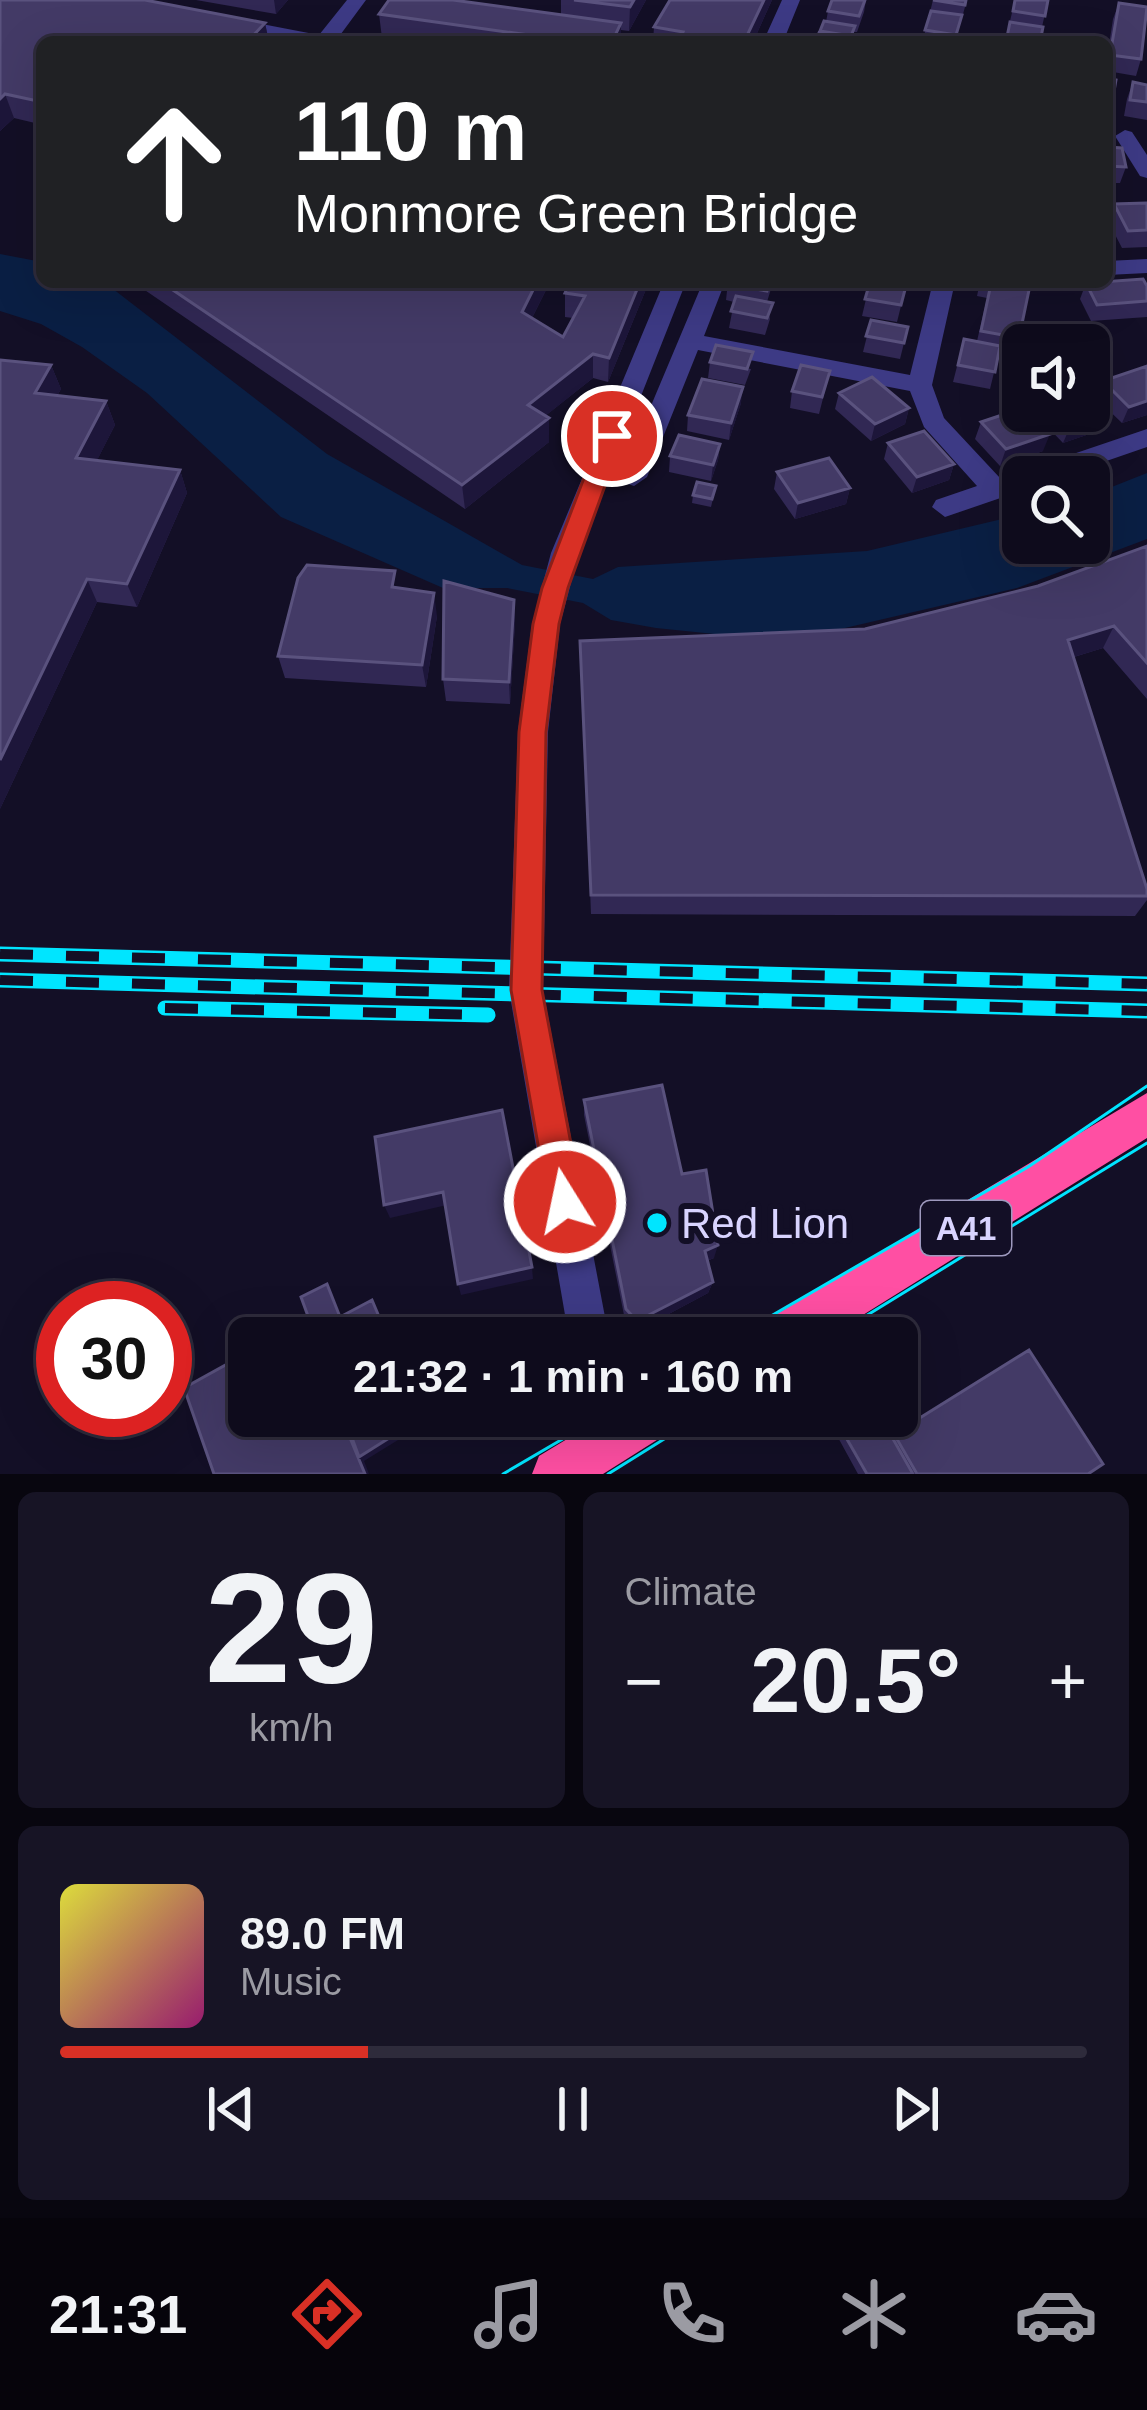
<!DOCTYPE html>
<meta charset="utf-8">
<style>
body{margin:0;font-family:Helvetica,sans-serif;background:#171425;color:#f1f3f6;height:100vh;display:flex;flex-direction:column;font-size:45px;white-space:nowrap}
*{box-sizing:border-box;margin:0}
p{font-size:39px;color:#9b9ba3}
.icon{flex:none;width:66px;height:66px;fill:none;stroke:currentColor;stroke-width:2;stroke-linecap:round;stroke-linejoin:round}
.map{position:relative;height:1474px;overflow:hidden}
.side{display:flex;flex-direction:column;gap:18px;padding:18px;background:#08060f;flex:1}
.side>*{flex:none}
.top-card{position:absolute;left:36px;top:36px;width:1077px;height:252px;border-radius:18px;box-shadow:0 12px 48px #0002,0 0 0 3px #2e2b3b;background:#202124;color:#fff;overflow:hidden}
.tools{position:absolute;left:1002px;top:324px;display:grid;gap:24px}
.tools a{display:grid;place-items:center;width:108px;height:108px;border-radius:18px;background:#0e0b1c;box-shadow:0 12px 48px #0002,0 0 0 3px #2e2b3b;font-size:60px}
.speed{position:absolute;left:36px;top:1281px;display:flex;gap:24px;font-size:60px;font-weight:700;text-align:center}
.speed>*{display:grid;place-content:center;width:156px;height:156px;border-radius:50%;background:#0e0b1c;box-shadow:0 12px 48px #0002,0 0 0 3px #2e2b3b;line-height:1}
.speed .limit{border:18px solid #d22;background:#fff;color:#111}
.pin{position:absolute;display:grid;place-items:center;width:102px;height:102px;color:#fff;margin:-51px;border:6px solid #fff;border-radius:50%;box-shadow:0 3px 12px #0007}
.me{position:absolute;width:132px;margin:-66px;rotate:350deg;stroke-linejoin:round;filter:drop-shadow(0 0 9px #0008)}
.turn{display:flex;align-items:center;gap:42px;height:252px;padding:0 60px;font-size:54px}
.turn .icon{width:156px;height:156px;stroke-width:2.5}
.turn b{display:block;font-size:84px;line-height:102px}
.big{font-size:90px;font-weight:700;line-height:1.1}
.side .widget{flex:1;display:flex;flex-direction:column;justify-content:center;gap:18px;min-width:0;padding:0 42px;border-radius:18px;background:#171425}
.side .dial{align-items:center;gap:0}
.dial b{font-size:156px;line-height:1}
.song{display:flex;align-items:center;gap:36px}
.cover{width:144px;height:144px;border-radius:18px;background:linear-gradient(135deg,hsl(60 70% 55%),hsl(320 70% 35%))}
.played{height:12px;border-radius:6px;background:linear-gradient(90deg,#d93025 30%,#2e2b3b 30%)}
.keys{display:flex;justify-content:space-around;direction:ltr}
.heat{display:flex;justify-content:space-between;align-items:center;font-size:66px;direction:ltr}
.side .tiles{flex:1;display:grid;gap:18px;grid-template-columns:1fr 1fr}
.widget:last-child{grid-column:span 2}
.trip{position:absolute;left:228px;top:1317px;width:690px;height:120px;border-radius:18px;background:#0e0b1c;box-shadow:0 12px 48px #0002,0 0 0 3px #2e2b3b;font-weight:700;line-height:120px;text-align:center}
.menu{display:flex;height:192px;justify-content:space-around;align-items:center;background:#06040b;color:#9b9ba3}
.menu .icon{width:84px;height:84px}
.menu .active{color:#d93025}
.menu b{font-size:54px;color:#f1f3f6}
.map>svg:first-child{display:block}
.water{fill:#0a1f44}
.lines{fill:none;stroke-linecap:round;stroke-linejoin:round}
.minor{fill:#3d3a85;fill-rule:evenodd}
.highway{fill:#ff4fa3;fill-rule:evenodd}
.tram{stroke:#00e5ff;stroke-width:3}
.rail-casing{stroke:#00e5ff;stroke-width:15}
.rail{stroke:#130f26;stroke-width:10;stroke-dasharray:33;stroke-linecap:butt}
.wall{fill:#312854}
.shaded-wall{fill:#1d163a}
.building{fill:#433a66;stroke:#5a527e;stroke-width:3}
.route{fill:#d93025;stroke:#8d1f18;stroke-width:3}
.poi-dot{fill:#00e5ff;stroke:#130f26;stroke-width:4.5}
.labels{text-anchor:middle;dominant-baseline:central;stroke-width:12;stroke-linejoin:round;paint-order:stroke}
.shield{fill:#130f26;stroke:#9e99be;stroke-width:3}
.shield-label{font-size:33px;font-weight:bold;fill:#d9d4ff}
.near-poi-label{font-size:42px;fill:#d9d4ff;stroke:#130f26;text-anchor:start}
</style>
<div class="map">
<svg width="1147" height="1474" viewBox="0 0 1147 1474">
<rect width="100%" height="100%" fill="#130f26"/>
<path class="water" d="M0 254 42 262V282H104L327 454 522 565 593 579 618 567 867 551 1023 514V543H1089V496L1147 473V539L1017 588 819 634 734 636 656 628 611 620 583 603 507 588H443L281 517 147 393 82 347 41 324 0 311Z"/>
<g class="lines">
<path class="minor" d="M347 0H366L335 42H295L222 24 231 18 319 35Z
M782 0H800L783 42H763Z
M1125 130 1132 132 1147 155V178L1140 176 1115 136Z
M1147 259V273L1107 275V261Z
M664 282H686L579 553 560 624 548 732 543 990 609 1338H569L509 990 518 732 532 624 551 553Z
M703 282H725L704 336 910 375 933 282H955L932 385 944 418 1000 478 1019 477 1023 471 1147 429V447L1060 477H1023L1021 491 945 517 932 507 936 500 977 486 924 427 910 391 698 350 647 477 634 486 625 483 621 477Z"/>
<path class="highway" d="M1147 1093V1138L826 1338H758L765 1321Z
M605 1416H675L668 1433 603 1474H532L539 1456Z"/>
<path class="tram" d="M733 1338 1028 1167 1147 1086
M830 1338 1147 1143
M503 1474 602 1416
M608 1474 701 1416"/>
<defs>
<path id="rail" d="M0 954 1147 984
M0 980 1147 1011
M165 1008 488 1015"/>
</defs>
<use href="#rail" class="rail-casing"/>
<use href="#rail" class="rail"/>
</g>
<path class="wall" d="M0 0 265 23 269 42H42V142L35 123 14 118 0 131Z
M196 0H288L276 14Z
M561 0H646L629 31 621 30V42H412L382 38 379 14 561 15Z
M670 0H772L753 42H653L654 27Z
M866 0 864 12 857 32H854L852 42H815L824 21 826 22 828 11Z
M933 0H967L955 42H921L923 40Z
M1015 0H1048L1042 27 1005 42Z
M1119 3 1141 59 1136 76 1107 71V58L1113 19Z
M1107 78 1113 97 1108 113H1107Z
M1133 82 1147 85V120L1124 116 1127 99Z
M1107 147 1126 167 1120 183H1107Z
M1147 203V247L1122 248 1108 221 1114 204Z
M133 282H550L532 318 563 337 573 318 565 317V293L570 282H649L608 382 593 378 545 416 549 418V442L465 509Z
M728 282H773L767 302 770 319 765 335 729 328 734 302 726 300Z
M870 282H907L897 322 862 316Z
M980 282H1022L1019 338 1014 355 999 352 990 389 953 382 964 339 977 341 987 298 977 296Z
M1086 283 1147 286V317L1091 321 1080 299Z
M871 320 908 327 900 359 863 352Z
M710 362 751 369 745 385 708 378Z
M51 365 61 389 57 396 106 401 115 425 97 460 180 470 187 493 137 607 97 602 0 809Z
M830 371 819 414 790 408 792 391Z
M1103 381 1147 415 1122 423 1096 398Z
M839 393 909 408 905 424 871 441 835 409Z
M741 403 729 440 687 431 688 415Z
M1044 411H1089L1098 431 1063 443 1041 420Z
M981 422 1043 451 1000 466 975 439Z
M888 443 954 464 949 480 912 493 884 459Z
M720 444 718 460 711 481 669 472 670 456Z
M777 472 850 488 846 504 795 519 774 489Z
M716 486 711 507 692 503 693 495Z
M1147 546V699L1103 648 1074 657 1147 889V900L1135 916 591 914 580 641 865 629 1038 586Z
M397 588 437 616 426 687 285 678 278 656Z
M514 600 515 623 510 704 446 701 443 679Z
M584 1100 682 1174 714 1258 707 1261 713 1282 708 1293 635 1332 625 1320 584 1115Z
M1029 1350 1088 1474H858L835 1432 840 1427 891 1436Z"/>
<path class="shaded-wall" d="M274 0H288L276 14Z
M634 0H646L629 31 630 7Z
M764 0H772L753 42H744Z
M265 23 269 42H247Z
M621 23V42H612Z
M5 94 14 118 0 131V99Z
M537 282H550L523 336 522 312Z
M640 282H649L608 382 609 358Z
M593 354V378L529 429 528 405Z
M51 365 61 389 45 417 35 393Z
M743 387 741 403 729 440 731 423Z
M106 401 115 425 86 482 76 458Z
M1147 401V415L1122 423 1129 407Z
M909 408 905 424 871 441 875 424Z
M1105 414 1098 431 1063 443 1070 427Z
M549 418V442L465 509 462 485Z
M1050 434 1043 451 1000 466 1006 449Z
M720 444 718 460 711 481 713 465Z
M954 464 949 480 912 493 917 477Z
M180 470 187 493 137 607 127 584Z
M850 488 846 504 795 519 798 503Z
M87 579 97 602 0 809V760Z
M434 593 437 616 426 687 422 665Z
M514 600 515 623 510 704 509 682Z
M1114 626 1103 648 1057 662 1068 640Z
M443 1192 447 1205 390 1218 384 1205Z
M718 1245 714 1258 701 1263 705 1251Z
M532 1267 533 1279 461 1295 458 1284Z
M713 1282 708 1293 635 1332 637 1321Z
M231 1362 241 1371 249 1392V1411Z
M341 1416 348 1424 421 1416 424 1424 364 1461 369 1474H365Z"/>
<path class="building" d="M0 0H145L265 23 247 42H42V102L5 94 0 99Z
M389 0H453L621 23 612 42H555L557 39 379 14Z
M574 0H634L630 7Z
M670 0H764L744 42H678L683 32 654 27Z
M832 0H865L859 16 828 11Z
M933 0H966L965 5Z
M1015 0H1048L1045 16 1013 11Z
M1119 3 1147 7 1141 59 1110 55Z
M931 11 962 15 956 35 925 30Z
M824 21 855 26 851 36 820 31Z
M1010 22 1043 27 1040 42H1006Z
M819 33 849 38 847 42H815Z
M1107 78 1116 80 1113 97 1107 96Z
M1133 82 1147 85V102L1130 100Z
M1107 147 1122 148 1126 167 1107 166Z
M1147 203V230L1128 231 1114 204Z
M1143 279 1147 286V301L1097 305 1086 283Z
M161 282H537L522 312 563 337 585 296 565 293 570 282H640L609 358 593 354 528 405 549 418 462 485Z
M728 282H770L767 291 727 284Z
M870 282H907L901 305 865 299Z
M998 282H1022L1021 286Z
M991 284 1029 290 1019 338 981 331Z
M736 296 773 303 767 318 731 311Z
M871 320 908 327 904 343 866 336Z
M964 339 1000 346 995 372 958 365Z
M716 345 753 352 747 369 710 362Z
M0 360 51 365 35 393 106 401 76 458 180 470 127 584 87 579 0 760Z
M801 365 830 371 822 397 792 391Z
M1147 366V401L1129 407 1103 381Z
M872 377 909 408 875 424 839 393Z
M702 379 743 387 731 423 688 415Z
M1089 399 1105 414 1070 427 1055 411H1089Z
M1023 408V411H1027L1050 434 1006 449 981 422Z
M924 431 954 464 917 477 888 443Z
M679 435 720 444 713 465 670 456Z
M829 458 850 488 798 503 777 472Z
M697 482 716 486 712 499 693 495Z
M1147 546V663L1114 626 1068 640 1147 889V896L591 895 580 641 865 629 1038 586Z
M307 565 395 571 392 587 434 593 422 665 278 656 298 578Z
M444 581 514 600 509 682 443 679Z
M662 1085 682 1174 706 1170 718 1245 705 1251 713 1282 637 1321 626 1309 584 1100Z
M502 1110 532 1267 458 1284 443 1192 384 1205 375 1137Z
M327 1284 340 1317 372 1300 388 1338H316L301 1297Z
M1029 1350 1103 1464 1088 1474H917L894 1434Z
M231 1362 249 1416 253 1422 264 1416H323L327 1425 341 1416 365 1474H214L184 1388Z
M344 1416H420L421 1418 359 1457Z
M859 1416H880L913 1474H867L840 1427Z"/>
<path class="route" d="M612 428 623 436 568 588 559 624 546 732 542 990 582 1202 577 1214 565 1219 553 1214 548 1202 511 990 519 732 533 624 542 588 600 436Z"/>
<circle class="poi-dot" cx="657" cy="1223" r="12"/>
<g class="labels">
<rect class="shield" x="921" y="1201" width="90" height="54" rx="9"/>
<g class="shield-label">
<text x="966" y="1228">A41</text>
</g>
<g class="near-poi-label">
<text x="681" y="1223">Red Lion</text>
</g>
</g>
</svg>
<div class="tools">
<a><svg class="icon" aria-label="sound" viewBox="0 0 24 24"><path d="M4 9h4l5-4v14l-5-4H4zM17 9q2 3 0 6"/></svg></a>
<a><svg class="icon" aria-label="search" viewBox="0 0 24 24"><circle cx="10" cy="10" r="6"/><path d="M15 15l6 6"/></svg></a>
</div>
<div class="speed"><div class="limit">30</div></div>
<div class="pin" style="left:612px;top:436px;background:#d93025"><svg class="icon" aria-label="arrive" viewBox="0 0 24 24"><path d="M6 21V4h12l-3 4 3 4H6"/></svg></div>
<svg class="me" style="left:565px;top:1202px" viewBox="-20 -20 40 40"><circle r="17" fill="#d93025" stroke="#fff" stroke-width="3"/><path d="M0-11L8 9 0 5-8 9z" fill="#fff"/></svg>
<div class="trip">21:32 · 1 min · 160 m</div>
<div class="top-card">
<div class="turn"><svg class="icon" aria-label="ahead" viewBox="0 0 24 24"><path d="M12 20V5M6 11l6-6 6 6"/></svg><div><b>110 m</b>Monmore Green Bridge</div></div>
</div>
</div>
<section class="side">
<div class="tiles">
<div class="widget dial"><b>29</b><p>km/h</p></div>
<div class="widget"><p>Climate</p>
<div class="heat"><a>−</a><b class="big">20.5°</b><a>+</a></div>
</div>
<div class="widget">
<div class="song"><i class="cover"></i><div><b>89.0 FM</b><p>Music</p></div></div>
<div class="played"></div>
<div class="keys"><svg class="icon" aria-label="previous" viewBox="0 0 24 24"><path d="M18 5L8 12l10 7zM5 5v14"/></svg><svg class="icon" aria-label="pause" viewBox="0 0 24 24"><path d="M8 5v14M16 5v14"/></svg><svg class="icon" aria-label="next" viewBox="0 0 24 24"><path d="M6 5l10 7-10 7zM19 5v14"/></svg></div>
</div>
</div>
</section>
<nav class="menu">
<b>21:31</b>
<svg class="icon active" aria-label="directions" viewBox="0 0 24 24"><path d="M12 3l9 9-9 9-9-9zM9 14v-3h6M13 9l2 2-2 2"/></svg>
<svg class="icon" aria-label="music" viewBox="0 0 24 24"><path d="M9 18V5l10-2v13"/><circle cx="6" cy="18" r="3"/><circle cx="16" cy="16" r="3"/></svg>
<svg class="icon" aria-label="phone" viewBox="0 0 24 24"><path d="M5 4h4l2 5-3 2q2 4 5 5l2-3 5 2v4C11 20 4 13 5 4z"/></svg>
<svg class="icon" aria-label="climate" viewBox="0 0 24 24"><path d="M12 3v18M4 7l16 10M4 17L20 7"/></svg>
<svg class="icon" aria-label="car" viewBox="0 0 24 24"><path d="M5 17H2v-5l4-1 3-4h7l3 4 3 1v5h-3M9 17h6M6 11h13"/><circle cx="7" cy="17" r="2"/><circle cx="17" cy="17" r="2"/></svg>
</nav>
